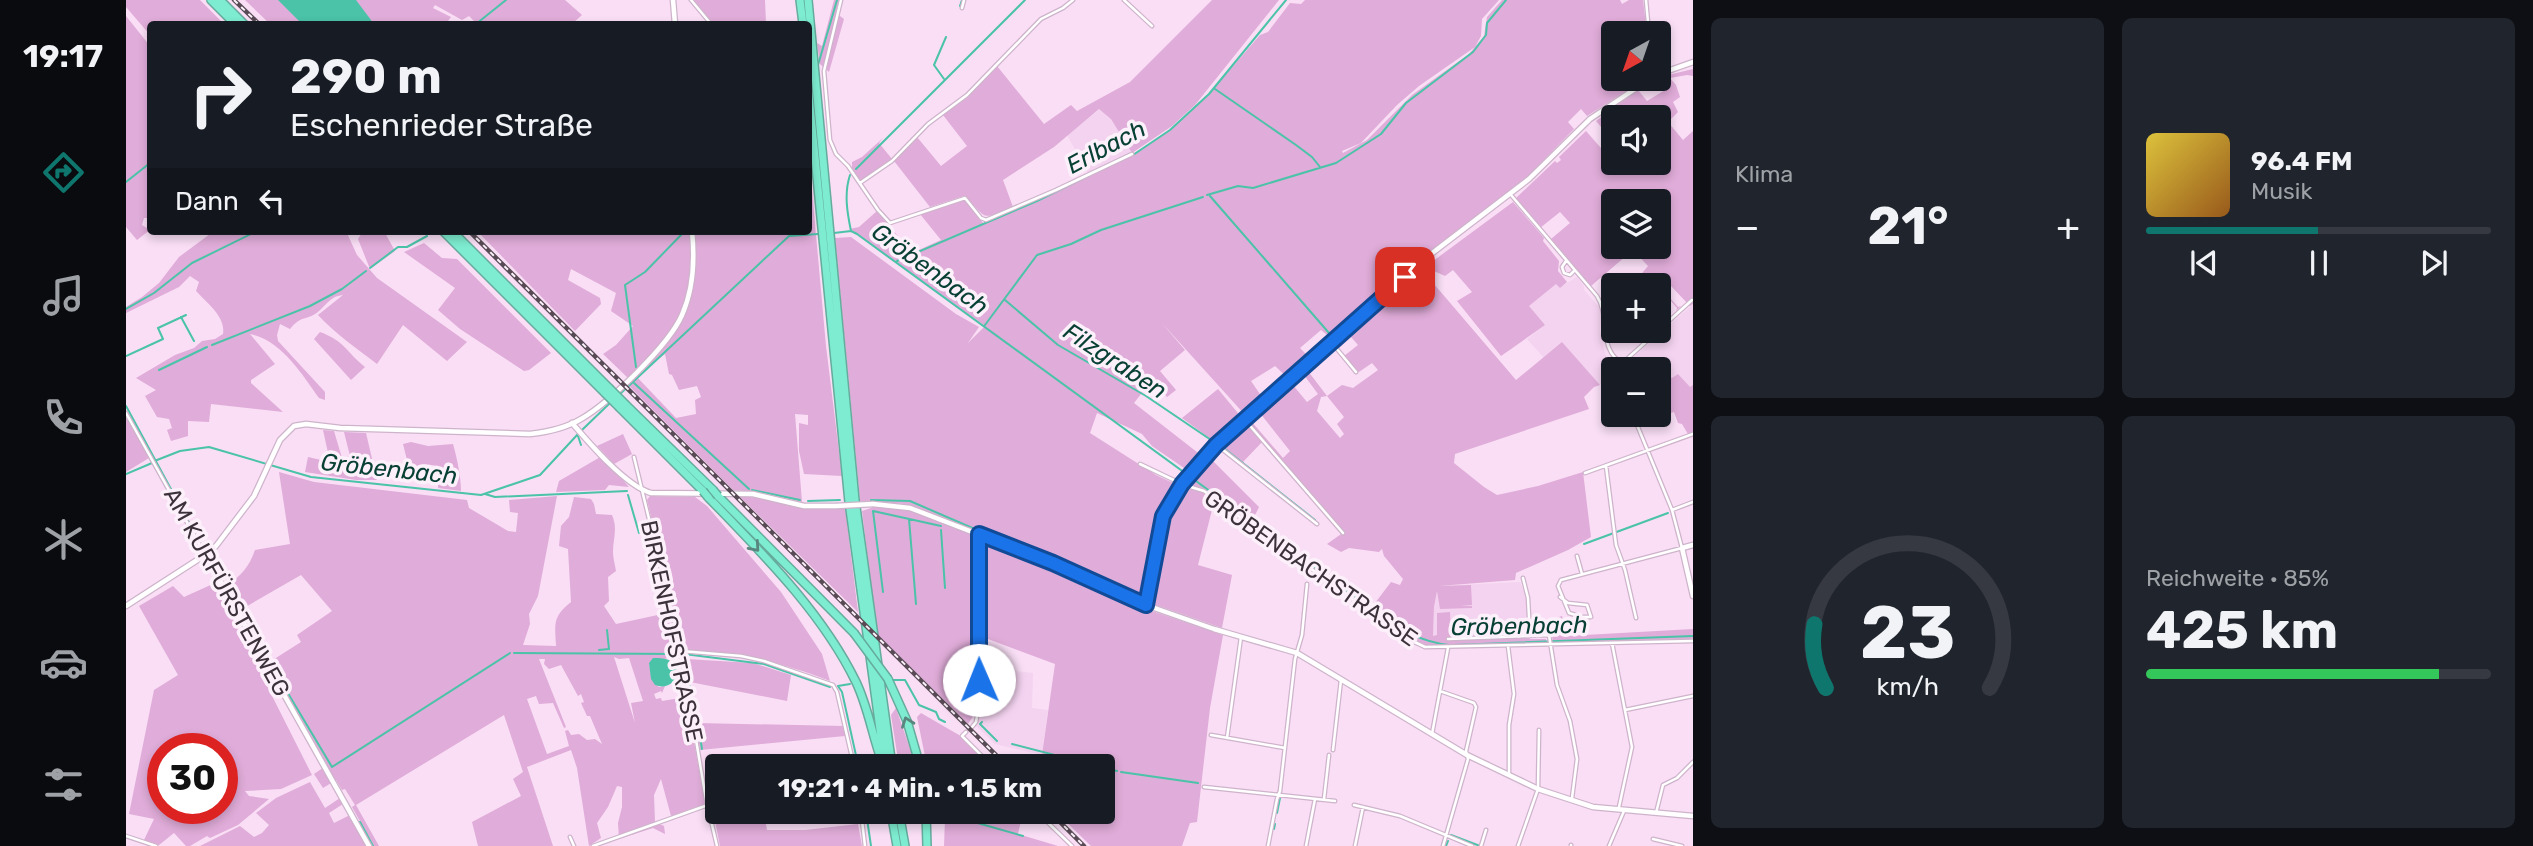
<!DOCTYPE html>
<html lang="de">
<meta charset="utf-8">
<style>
body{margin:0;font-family:Rubik,sans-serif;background:#20242c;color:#f1f3f6;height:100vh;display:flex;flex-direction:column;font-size:26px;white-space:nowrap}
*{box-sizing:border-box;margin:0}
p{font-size:23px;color:#9ea1a6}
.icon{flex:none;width:38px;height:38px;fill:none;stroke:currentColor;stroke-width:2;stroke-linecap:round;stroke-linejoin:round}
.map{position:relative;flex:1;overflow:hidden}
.drawer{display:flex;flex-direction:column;gap:18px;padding:18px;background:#0d0f14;width:840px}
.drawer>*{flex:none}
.guide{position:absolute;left:21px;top:21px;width:665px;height:214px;border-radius:7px;box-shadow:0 4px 10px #0003;background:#171b24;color:#f1f3f6;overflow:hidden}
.needle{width:46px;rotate:220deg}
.controls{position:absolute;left:1475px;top:21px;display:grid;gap:14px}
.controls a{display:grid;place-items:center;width:70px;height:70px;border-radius:7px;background:#171b24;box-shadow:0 4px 10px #0003;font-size:35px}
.speed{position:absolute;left:21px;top:733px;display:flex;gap:14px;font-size:35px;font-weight:700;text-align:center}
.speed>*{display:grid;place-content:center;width:91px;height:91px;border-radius:50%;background:#171b24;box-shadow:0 4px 10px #0003;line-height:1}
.speed .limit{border:10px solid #d22;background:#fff;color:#111}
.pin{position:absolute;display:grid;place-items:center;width:60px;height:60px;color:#fff;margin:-30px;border-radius:14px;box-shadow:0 4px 10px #0006}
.me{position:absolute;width:77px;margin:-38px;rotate:359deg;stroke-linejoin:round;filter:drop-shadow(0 0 5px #0008)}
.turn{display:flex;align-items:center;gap:24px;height:147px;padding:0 28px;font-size:32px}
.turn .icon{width:91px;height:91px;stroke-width:2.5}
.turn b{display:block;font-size:49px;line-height:60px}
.then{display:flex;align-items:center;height:66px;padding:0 28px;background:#0003;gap:14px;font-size:26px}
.big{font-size:52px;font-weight:700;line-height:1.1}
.drawer .card{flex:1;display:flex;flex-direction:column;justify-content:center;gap:10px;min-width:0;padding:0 24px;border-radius:10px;background:#20242c}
.drawer .dial{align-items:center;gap:0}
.dial svg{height:182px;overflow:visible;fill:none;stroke:#363941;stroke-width:7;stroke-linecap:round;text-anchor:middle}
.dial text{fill:#f1f3f6;stroke:none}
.song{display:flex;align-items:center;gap:21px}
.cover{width:84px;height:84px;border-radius:10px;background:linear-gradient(135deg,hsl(50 70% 55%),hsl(30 70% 35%))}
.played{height:7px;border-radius:4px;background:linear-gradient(90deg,#0f766e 50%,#363941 50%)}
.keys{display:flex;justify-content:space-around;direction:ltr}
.heat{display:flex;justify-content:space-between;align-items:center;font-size:38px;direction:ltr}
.charge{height:10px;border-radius:5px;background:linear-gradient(90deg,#34c759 85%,#363941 0)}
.drawer .tiles{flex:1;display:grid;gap:18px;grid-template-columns:repeat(2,1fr)}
.trip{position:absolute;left:579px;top:754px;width:410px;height:70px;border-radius:7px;background:#171b24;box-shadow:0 4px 10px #0003;font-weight:700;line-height:70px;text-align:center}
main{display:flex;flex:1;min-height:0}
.tabs{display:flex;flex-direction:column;width:126px;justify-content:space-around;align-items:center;background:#090b0e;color:#9ea1a6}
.tabs .icon{width:49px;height:49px}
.tabs .on{color:#0f766e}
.tabs b{font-size:32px;color:#f1f3f6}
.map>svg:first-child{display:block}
.built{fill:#f4d3f0}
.green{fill:#e0acd9;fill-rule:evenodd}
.water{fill:#4ac3a8}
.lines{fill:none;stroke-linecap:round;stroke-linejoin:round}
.stream{stroke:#4ac3a8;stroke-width:2}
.street-casing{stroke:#ceb4cb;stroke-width:5}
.secondary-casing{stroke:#ceb4cb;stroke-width:7}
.highway-casing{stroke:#66ab9c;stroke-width:10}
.street{stroke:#fff;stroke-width:2.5}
.secondary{stroke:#fff;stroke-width:4.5}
.highway{stroke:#7decd0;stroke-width:7}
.rail-casing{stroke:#584b56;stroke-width:4.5}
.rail{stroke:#fcf1fa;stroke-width:2;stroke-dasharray:5;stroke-linecap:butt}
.secondary-bridge-casing{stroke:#ceb4cb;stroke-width:7;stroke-linecap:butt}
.highway-bridge-casing{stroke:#66ab9c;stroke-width:10;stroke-linecap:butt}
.secondary-bridge{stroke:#fff;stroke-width:4.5}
.highway-bridge{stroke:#7decd0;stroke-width:7}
.oneway{stroke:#59867e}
.route-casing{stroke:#114b97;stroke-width:18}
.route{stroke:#1a73e8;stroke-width:12}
.labels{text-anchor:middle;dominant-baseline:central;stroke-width:7;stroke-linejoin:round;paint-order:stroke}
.street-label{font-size:23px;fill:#3c323b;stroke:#fcf1fa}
.water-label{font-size:24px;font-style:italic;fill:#084035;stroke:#fcf1fa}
</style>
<main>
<nav class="tabs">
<b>19:17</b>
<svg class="icon on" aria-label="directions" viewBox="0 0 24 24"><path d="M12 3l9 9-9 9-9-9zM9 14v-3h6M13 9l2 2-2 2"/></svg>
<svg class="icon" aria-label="music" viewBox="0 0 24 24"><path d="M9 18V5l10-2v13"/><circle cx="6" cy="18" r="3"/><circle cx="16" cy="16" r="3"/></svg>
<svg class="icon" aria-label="phone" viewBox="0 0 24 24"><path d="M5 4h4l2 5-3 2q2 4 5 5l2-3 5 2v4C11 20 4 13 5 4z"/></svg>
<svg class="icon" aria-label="climate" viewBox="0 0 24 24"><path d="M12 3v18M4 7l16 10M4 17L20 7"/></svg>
<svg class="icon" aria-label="car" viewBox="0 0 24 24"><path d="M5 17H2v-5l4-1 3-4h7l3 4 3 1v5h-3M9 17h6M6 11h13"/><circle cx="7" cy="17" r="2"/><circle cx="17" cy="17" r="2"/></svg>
<svg class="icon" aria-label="filters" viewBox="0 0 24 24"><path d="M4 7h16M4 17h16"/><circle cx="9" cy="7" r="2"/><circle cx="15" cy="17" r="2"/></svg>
</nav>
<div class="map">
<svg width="1567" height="846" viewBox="0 0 1567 846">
<rect width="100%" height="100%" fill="#f9def5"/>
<path class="built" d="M974 109 985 118 1007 154 963 175 941 135Z
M1451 277 1458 286V290L1476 310 1474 328 1477 346 1480 356 1485 362 1490 363 1491 368 1474 385 1436 343 1418 358 1401 339 1419 325 1402 306 1430 283 1434 287Z
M1567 304V385L1564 387 1533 373V369H1523L1503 361Z
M1394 582 1400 597 1402 634 1307 636 1308 607 1312 586Z
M851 667 907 673 906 708 922 710 916 755 869 744 848 724 851 710Z"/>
<path class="green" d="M0 0H74L98 24H24V35L0 7Z
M119 0H439L456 15 446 24H347L348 21 343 16 336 20 309 5 307 8 325 17 322 21 330 24H144Z
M566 0H639L640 24H586Z
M708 0H713L710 13 718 19 703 72 694 64 691 43 696 46Z
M1086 0H1153L1069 105 1046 126 1006 153 985 119 973 109 928 147 877 180 887 207C853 221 863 219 838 196L804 207 768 161 791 137 815 166 841 146 817 115 842 97 871 66 918 124 945 105 951 111 1004 82Z
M1179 0H1373L1356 19 1355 36 1349 47 1293 86 1271 105 1235 143 1216 151 1217 153 1241 140 1286 95 1343 54 1358 36 1361 17 1376 0H1494L1496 4 1503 0H1517L1521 33H1488V79H1519L1461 116 1455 109 1442 122 1448 129 1400 178 1287 267 1206 339 1195 330 1174 348 1185 359 1163 379 1149 366 1125 381 1138 400 1120 416 1035 322 1059 350 1034 371 1050 390 1041 397 1026 380 1008 403 1076 456 1069 465 1058 468 1026 446 1016 434 971 413 964 433 1030 475 1049 484 1035 516 1020 596 1017 599 1008 591 980 581 976 583 859 533 860 531H853L779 504 734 501 709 238 725 237 830 314 853 327 842 343 859 326 724 229 719 230 733 227 751 211 786 253 815 240 794 214 839 199 857 223 1007 154 1045 130 1082 95 1134 35 1142 32 1164 3 1175 4Z
M0 16 24 46V218H18L16 225 24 230 11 240 0 227Z
M1567 69V76L1561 75 1544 78 1550 85 1554 97 1547 102 1552 112 1542 122 1557 140 1567 131V304L1564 306 1544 285 1539 292 1552 307 1555 306 1550 311 1551 308 1538 293 1536 295 1534 286 1522 273 1506 285 1522 266 1507 250 1465 286 1425 239 1444 223 1434 212 1414 228 1390 198 1429 161 1431 163 1435 160 1433 157 1460 131 1482 156 1487 152 1488 163H1533V117H1488L1487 141 1470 121 1512 90 1521 101 1539 90 1534 77ZM1488 201H1533V247H1488Z
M757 138 753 143 766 159 735 181 726 170V162L736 157Z
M683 157 700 346 716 476 678 474 673 451V423L682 425V415L669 414 676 502 633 492 607 490 501 384 503 379 477 354 490 345 507 326 485 311 490 293 445 269 442 280 474 298 475 304 449 331 351 231H559L566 235 574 231H682ZM539 354 543 374 546 375 553 390 571 386 575 397 569 400 570 414 550 418 510 376Z
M1387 202 1418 238 1417 241 1433 261 1432 271 1441 282 1434 288 1430 284 1403 306 1419 325 1375 356 1331 301 1346 292 1327 270 1319 276 1299 267Z
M88 231H220L231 255 251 278 341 342 321 361 277 325 251 364C230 348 210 334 192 315L217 295C205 296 202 303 193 311 182 321 176 314 164 329L154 324 151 335 152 341 199 392V400L193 398C176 374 155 340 124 334L149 364 125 380V383L157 412 85 404 83 422 62 421V436L45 441 41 430 46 428 43 419 31 417 19 396 30 390 10 378 49 355 68 348 76 341 89 339 97 334C100 317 81 303 70 291L73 282 64 276 53 287 0 313V307L16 297 33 283 53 257Z
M237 231H258L269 251 244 269 232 239Z
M298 243 316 258 331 259 425 353 403 370 398 371 334 329 312 310 329 288 278 252Z
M1296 270 1390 380 1436 342 1474 385 1468 387 1458 397 1463 409 1329 454 1328 463 1358 487 1371 495 1412 486 1457 472 1465 537 1442 550 1390 573 1389 580 1313 586 1345 585 1346 605 1334 606H1346V608L1314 609 1311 591 1308 607 1307 636 1311 635V613L1324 612 1325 635 1331 640 1403 637 1404 639H1420V643L1305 647 1288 641 1089 498 1072 565 1106 575 1096 628 1027 604C1034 564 1037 523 1058 487 1064 476 1075 467 1083 457L1133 507 1127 519 1246 607 1265 582 1274 585 1277 579 1258 556 1256 549 1253 552 1223 548 1215 552 1201 544 1218 532 1137 441 1117 462 1149 490 1093 447 1125 421 1157 458 1164 451 1134 413 1166 384 1181 402 1192 394 1178 375 1182 371 1201 396 1216 385 1227 388 1252 370 1246 363 1233 372 1218 356 1232 345 1225 337 1212 349 1209 345ZM1201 396 1218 417 1211 424 1218 434 1214 438 1191 411 1195 397Z
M194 332C220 342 219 351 239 367L225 380 188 339Z
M1533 373 1546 378 1552 374 1564 387 1567 385V433L1562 434 1556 424 1552 423 1548 412 1536 416 1533 406Z
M1092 389 1116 418 1090 443 1056 418Z
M0 414 23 458 0 472Z
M197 430 208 431 216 458 224 456 218 432 240 433 251 480H230L179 472 182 457 204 462Z
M497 434 506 454 488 464 471 446Z
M285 442 302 446 327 444C331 458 335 477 335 491L312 488V466L299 464 283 468 277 444Z
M476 456 503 487 483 485 479 490 430 492 433 481Z
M153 472 188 482 341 500 343 508 382 531 390 532 392 513 384 512 383 500 431 496 412 596 403 614 404 624 397 645 430 646C429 624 426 617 445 602L442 549 433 546 435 526 443 517 448 497 465 499 468 504 470 514 486 515C492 529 487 538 487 552 487 558 489 565 490 571L482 577 483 601 478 606 490 624 541 613 552 659 549 663 542 658 523 663 526 680 533 687 539 686 536 693 535 691 528 694 530 699 535 698 536 701 560 697 579 804 545 816 535 779 528 795 529 822 538 826 539 834 527 828 493 839 492 823 496 807V787L491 786 482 807 471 823 475 838 463 846 451 768 445 750 401 767 427 846H352L346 822 395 796 387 779 397 772 378 715 230 805 253 846H248L226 807 229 805 219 789 216 790 210 780 197 788 188 774 201 765 142 663 175 642 171 635 206 611 175 575 116 609 100 586C115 576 123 567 129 550L164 544ZM488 657 493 659 503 658 517 701 505 703 509 723ZM413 659H419L418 664 423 669 435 665 452 696 455 694 458 702 455 703 461 716H464L476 744 469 739 461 740 453 734 445 735 442 730 439 731 443 746 421 754 401 699 410 696 413 704 427 703 438 728 440 727Z
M612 495 678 506H719L732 612Z
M524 496 569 497 581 506 655 592 696 654 704 681C652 661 617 655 561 650L553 614 548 612 521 500Z
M748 507 783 510 848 534 850 538 851 710 842 724 751 634 736 511Z
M856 539 1026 611 1097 635 1084 708 1071 822 1064 823 1056 846H965L930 812H976V766H931L932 759 916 755 929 664 854 636V540Z
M89 583 186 775 155 789 119 791 123 796 143 799 112 825 84 838 81 836 64 846H60L48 833 33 845 18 840 28 819 3 814 28 690 52 675 13 606 47 586 58 597ZM96 749V808H37V749Z
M1436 616 1441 636 1567 629V640L1427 643 1424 620Z
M560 659 627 663 665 675 661 701 564 682Z
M770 708 790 766H773L765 715Z
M795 713 833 735 864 766H801L791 717Z
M570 723 718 726 719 736 574 750Z
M184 782 199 808 214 798 217 804 203 813 208 823 224 815 241 846H74L114 826 128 837 136 833 143 825 130 813 150 798Z
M591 810 638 812 641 830H679L732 824 736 846H594L587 811Z
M814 812H897L892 834 932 846H818L819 819Z"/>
<path class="water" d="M152 0H230L248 24H176Z
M527 658C542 658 548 659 552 675 547 684 540 689 529 685L525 679 523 663Z"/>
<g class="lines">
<path class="stream" d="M834 6 836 0
M350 24 380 0
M692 65 711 0
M818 79 808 65 820 37
M1089 89 1170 145 1186 157 1194 167
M1007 155 1044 130 1083 94 1160 0
M730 169 899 0
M724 175C718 193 721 212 725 231
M0 182 24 163
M1081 195 1112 186 1127 188 1210 163 1255 134 1280 103 1347 52 1360 35 1361 23 1380 0
M1084 196 1203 333
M708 233 725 231 731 234 1247 610C1274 628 1290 641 1323 645
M771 261 911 201 964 175
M244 268 272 247H281L301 236
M879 300 932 345 1020 396 1088 442
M0 309 28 293 66 263 131 231
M55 317 68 341
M859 325 911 255 945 244 975 230 1077 197
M86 345 184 306 216 289 240 271
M0 356 37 339 32 328 60 315
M510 367 499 285 519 272 556 234
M33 370 81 347
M508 383 623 489
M494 394 663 236 692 234
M0 406 78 550
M456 430 485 402
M452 436 455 445
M1099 449 1189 520
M31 460 54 451 83 447 185 477 355 495 414 475 452 434
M0 474 26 463
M626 490 674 500
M359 494 369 497 501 491
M502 495 513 533
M745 500 784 501 851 530
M682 501 714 500
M783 519 790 604
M815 530 819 588
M1458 544 1542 513
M892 552 958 580
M963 583 1011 605
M757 592 747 511 815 526
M122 626 135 649
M1328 645 1567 636
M473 650 483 649 481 630
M388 653 552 654
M138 654 157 686
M766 680H779L793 705 810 712 813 719 819 722
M724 684 712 686 716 692 731 760
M564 687 558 654 638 664 704 687
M160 690 206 767 384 653
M565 693 567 702
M856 722 854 724 871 741
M572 724 576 749
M886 744 991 771
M732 765V766
M995 772 1072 783
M740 812 745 846
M1151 813 1154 798
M834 818 897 836
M234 822 247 846
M1148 829 1149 824
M1325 835 1354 846
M1320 846 1322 841"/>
<defs>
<path id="street" d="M565 0 585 24
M715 0 698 71 704 140 710 154 722 166 752 210 764 223 839 198 855 218 860 220 930 190 1006 154
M998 0 1026 26
M1520 0 1523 33
M836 8 838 0
M734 183 766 161 802 124 841 95 915 19 937 8 947 0
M1385 195 1471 296C1485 318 1471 349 1497 364
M1440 261 1436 267 1438 273 1444 275 1448 271
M1533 330 1566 300
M1206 343 1230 372
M1496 369 1502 358 1532 331
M0 413 78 553
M1119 420 1217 533
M1092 446 1191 524
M508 457 555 651 580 799 591 846
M1014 464 1058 485 1078 491 1280 638 1299 647 1567 641
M1480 466 1490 545 1499 570 1510 618
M1459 473 1567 434
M1546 510 1567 502
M1451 556 1456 574
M1397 578 1402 598 1404 636
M1434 597 1442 603 1461 605 1465 617H1456L1443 613 1432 586 1435 580 1556 548 1546 510 1507 415
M1322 639 1423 635 1431 685 1444 721 1451 759 1446 798
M1486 643 1506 747 1493 807
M1382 646 1388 694 1383 725V774
M555 651 615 656 638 661 707 685 711 692 728 766
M1314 691 1348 703 1350 707 1340 751 1342 759 1317 846
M1499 710 1567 696
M846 727 850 722 854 698 853 534
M840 732 836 736 866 766
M1306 734 1322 648
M1085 735 1159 748
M1101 738 1115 637
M1207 750 1215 680
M1078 787 1209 801
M1198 799 1203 755
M1228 805 1274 816 1346 846
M735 812 739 846
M911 812 946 846
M1530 813 1537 785 1551 778 1567 762
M0 836 30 846
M444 837 448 846
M1527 839 1556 846
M467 846 582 805
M1142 846 1151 799 1154 791 1169 659 1176 635 1181 584
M1180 846 1189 799
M1229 846 1237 807
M1355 846 1360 830
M1392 846 1412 789 1413 730
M1445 846V845
M1483 846 1498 811"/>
<path id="secondary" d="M547 0 549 24
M1533 74 1567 62
M446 423C464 444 500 486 525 493L627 494 678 506H710
M747 504 784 508 927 563 1020 605 1088 629 1171 653 1341 755 1412 789 1467 807 1567 816
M1567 545 1556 548 1567 596
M79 554 243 846
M1020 605 1037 516 1056 484 1078 457 1292 264 1403 179 1464 119 1524 79
M0 606 79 555 90 546 128 496 154 440 168 426 180 424 214 428 404 434C422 432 440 428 455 419 483 403 543 345 556 315 568 288 569 260 566 231"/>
<path id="highway" d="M85 0 109 24
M94 0 118 24
M674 0 677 24
M682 0 729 500 766 766
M682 86 723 502 759 766
M317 231 479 393
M326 231 483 388
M500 405 587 490
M494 408 577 491
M592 496 728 633
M582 497C636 553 696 612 730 682 742 707 746 734 755 759
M762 679 781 721 794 766
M765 812 771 846
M773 812 779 846
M800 812 801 846"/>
</defs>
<use href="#street" class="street-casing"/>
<use href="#secondary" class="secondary-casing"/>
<use href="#highway" class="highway-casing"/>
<use href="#street" class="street"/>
<use href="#secondary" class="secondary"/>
<use href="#highway" class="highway"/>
<defs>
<path id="rail" d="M108 0 133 24
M343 231 881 766
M924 812 958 846"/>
</defs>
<use href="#rail" class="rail-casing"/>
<use href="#rail" class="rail"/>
<defs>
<path id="secondary-bridge" d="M710 506 747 504"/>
<path id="highway-bridge" d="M483 388 500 405
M479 393 494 408
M587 490 592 496
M577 491 582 497
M728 633 762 679"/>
</defs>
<use href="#secondary-bridge" class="secondary-bridge-casing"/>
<use href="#highway-bridge" class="highway-bridge-casing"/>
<use href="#secondary-bridge" class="secondary-bridge"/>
<use href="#highway-bridge" class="highway-bridge"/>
</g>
<defs><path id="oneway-chevron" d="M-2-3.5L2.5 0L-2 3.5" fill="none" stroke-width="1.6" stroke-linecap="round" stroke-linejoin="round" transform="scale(1.75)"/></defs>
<g class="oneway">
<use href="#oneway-chevron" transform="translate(629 547) rotate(49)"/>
<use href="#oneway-chevron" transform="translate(781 722) rotate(-110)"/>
</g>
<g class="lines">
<defs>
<path id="route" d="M853 680V534L927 563 1020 605 1037 516 1056 484 1090 445 1279 277"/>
</defs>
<use href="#route" class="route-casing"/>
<use href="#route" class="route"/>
</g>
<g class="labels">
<g class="street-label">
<text transform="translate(1185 568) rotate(35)">GRÖBENBACHSTRASSE</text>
<text transform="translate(101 592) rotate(61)">AM KURFÜRSTENWEG</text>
<text transform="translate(546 631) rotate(78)">BIRKENHOFSTRASSE</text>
</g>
<g class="water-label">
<text transform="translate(980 147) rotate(-28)">Erlbach</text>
<text transform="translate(804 269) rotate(36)">Gröbenbach</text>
<text transform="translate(989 361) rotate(33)">Filzgraben</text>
<text transform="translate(263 469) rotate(6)">Gröbenbach</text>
<text transform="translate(1393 626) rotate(-1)">Gröbenbach</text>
</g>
</g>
</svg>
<div class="controls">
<a><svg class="needle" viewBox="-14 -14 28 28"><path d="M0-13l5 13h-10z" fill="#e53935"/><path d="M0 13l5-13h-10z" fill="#9ea1a6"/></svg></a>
<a><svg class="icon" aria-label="sound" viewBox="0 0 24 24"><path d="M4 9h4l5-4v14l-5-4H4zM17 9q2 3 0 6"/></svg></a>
<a><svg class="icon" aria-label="layers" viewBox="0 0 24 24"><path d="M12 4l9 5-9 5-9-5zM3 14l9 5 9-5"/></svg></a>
<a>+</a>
<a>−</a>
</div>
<div class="speed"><div class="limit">30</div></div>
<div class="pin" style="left:1279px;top:277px;background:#d93025"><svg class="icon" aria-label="arrive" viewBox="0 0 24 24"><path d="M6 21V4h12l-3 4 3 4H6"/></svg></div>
<svg class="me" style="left:853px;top:680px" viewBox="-20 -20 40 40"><circle r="19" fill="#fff"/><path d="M0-13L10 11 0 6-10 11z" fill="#1a73e8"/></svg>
<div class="trip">19:21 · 4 Min. · 1.5 km</div>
<div class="guide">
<div class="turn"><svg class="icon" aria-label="right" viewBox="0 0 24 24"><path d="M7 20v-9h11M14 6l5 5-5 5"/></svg><div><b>290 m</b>Eschenrieder Straße</div></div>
<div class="then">Dann<svg class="icon" aria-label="left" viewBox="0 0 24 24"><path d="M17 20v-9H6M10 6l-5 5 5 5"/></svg></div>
</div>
</div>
<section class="drawer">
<div class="tiles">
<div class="card"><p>Klima</p>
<div class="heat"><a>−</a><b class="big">21°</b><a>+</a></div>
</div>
<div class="card">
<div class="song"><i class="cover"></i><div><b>96.4 FM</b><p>Musik</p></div></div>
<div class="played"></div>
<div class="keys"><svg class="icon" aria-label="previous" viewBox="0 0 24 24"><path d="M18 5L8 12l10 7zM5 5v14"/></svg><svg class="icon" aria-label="pause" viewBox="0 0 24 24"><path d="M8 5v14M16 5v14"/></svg><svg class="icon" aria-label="next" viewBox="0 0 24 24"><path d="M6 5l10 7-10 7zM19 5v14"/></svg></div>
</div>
<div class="card dial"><svg viewBox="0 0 100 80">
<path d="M14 69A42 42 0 1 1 86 69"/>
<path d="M14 69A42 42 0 0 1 9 41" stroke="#0f766e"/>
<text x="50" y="56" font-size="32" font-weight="700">23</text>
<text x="50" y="72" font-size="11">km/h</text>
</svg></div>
<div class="card"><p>Reichweite · 85%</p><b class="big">425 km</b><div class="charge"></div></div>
</div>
</section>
</main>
